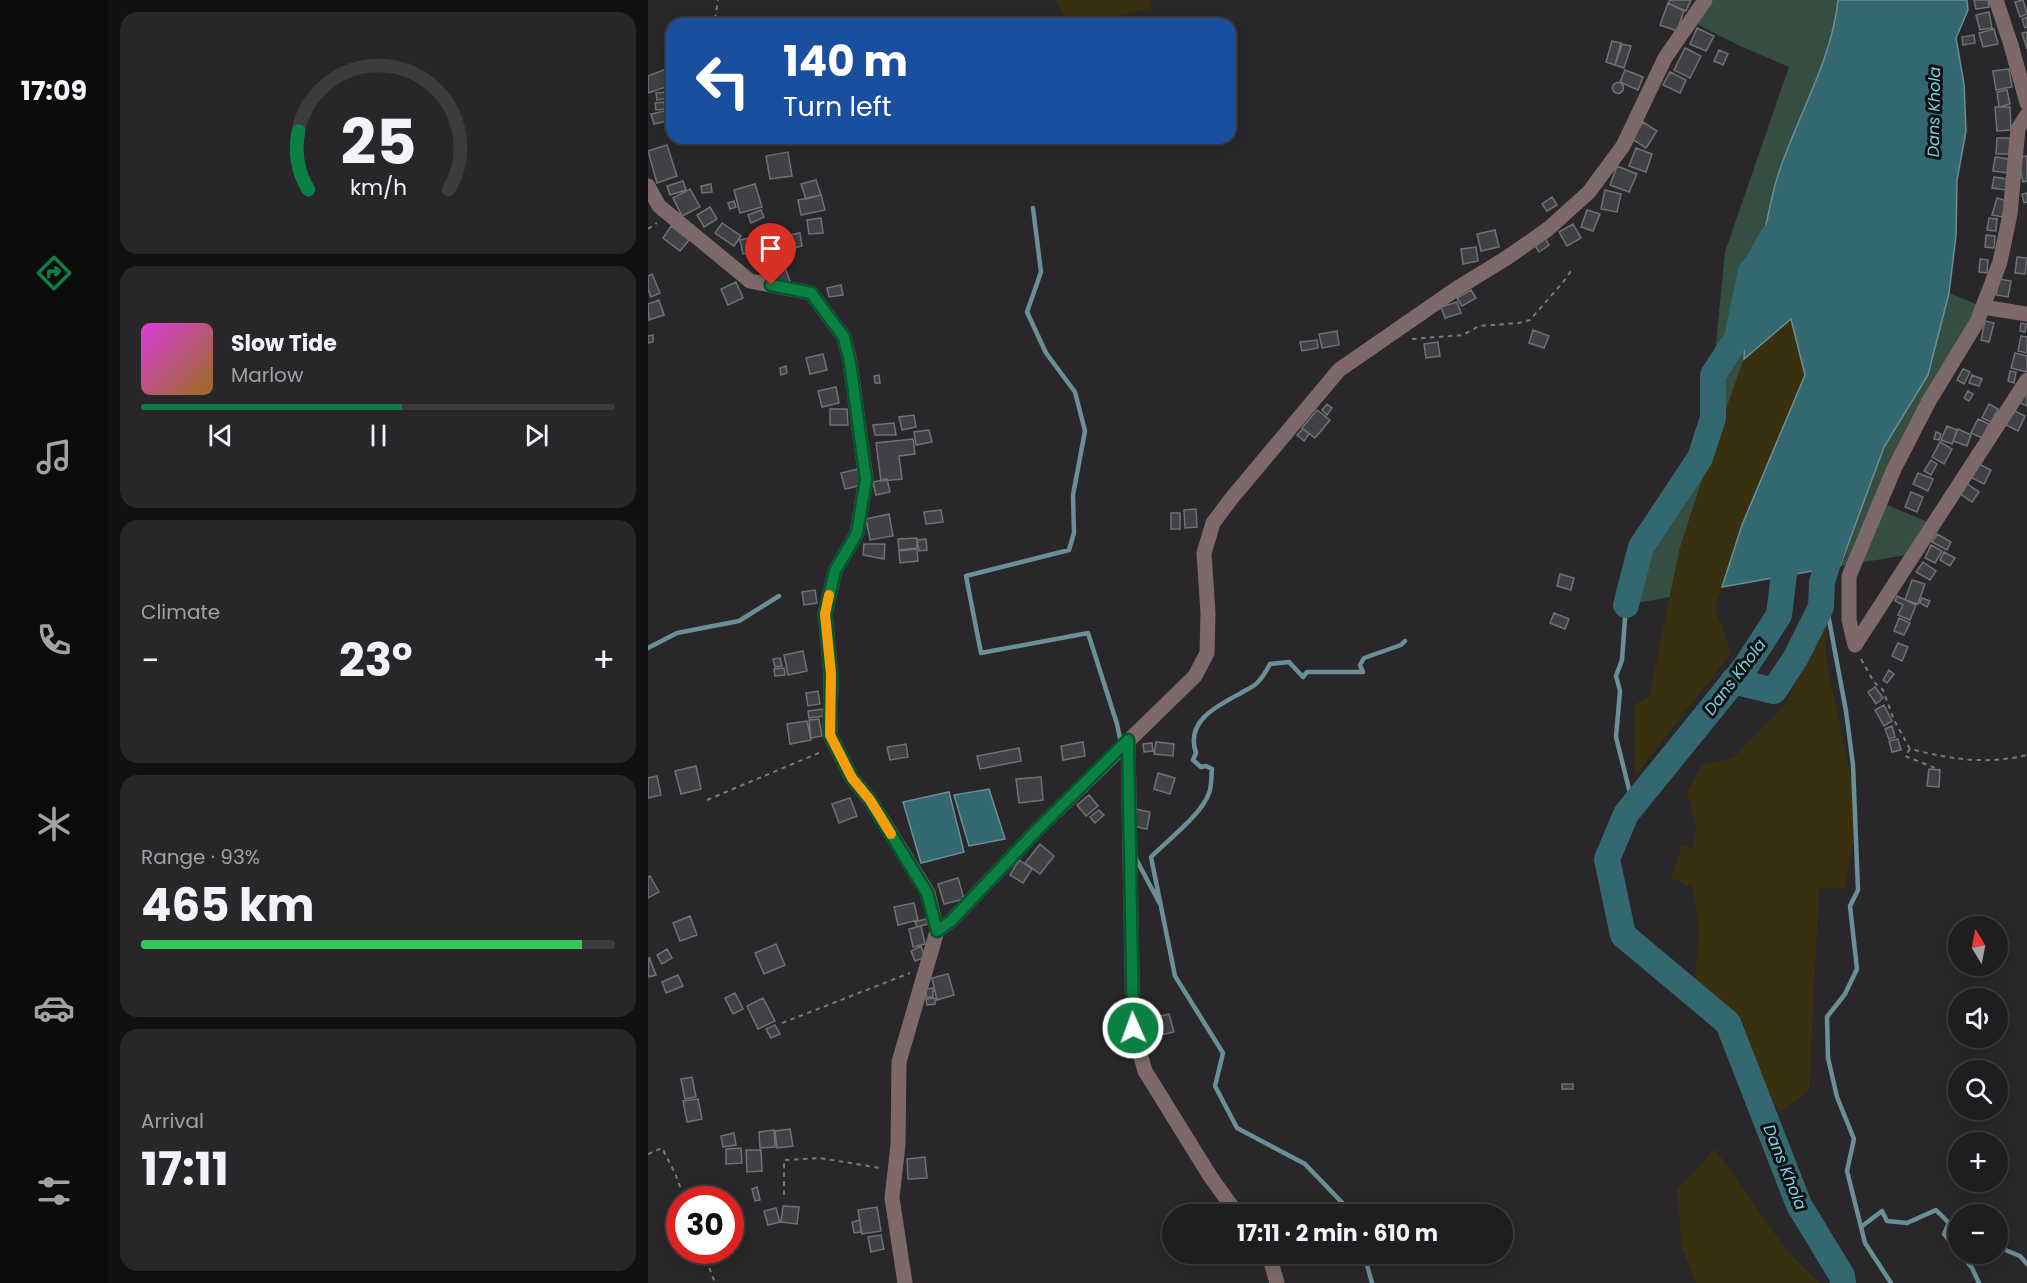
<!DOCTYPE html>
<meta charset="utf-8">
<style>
body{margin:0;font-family:Poppins,sans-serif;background:#282629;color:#f1f3f6;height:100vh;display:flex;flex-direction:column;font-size:22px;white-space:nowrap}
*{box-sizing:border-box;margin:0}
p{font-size:20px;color:#a2a2a5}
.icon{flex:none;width:33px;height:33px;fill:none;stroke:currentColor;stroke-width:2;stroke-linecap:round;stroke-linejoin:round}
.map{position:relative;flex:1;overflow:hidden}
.drawer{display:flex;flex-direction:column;gap:12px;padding:12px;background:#121012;width:540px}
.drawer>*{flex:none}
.hud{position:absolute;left:18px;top:18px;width:570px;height:126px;border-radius:18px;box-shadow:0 3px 15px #0003,0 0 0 2px #3d3b3e;background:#1a4fa0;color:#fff;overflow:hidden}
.needle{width:39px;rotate:350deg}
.controls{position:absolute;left:1300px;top:916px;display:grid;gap:12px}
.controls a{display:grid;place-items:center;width:60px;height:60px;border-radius:50%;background:#201d20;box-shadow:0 3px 15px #0003,0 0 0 2px #3d3b3e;font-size:30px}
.speed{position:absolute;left:18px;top:1186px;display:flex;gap:12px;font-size:30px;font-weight:700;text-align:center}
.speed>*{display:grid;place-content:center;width:78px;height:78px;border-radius:50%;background:#201d20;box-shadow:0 3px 15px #0003,0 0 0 2px #3d3b3e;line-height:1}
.speed .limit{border:9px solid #d22;background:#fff;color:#111}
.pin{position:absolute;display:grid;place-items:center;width:51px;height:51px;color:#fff;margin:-62px -26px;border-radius:50% 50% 50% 0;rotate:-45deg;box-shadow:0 0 6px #0007}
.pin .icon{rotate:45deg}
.me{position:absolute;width:66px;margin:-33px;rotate:358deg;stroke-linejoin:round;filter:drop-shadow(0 0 4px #0008)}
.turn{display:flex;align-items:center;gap:21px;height:126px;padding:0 18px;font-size:27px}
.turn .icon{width:78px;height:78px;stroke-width:2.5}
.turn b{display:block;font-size:42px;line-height:51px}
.big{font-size:45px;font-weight:700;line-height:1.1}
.drawer .tile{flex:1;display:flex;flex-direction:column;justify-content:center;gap:9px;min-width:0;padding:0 21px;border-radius:18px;background:#282629}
.drawer .dial{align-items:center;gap:0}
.dial svg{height:156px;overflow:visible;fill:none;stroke:#3d3b3e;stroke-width:7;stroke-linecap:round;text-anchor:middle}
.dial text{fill:#f1f3f6;stroke:none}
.song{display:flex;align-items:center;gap:18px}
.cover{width:72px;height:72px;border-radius:9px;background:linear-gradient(135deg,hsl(300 70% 55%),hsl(40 70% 35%))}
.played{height:6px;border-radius:3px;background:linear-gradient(90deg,#0b8043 55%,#3d3b3e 55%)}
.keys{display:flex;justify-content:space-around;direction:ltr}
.heat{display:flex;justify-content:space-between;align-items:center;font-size:33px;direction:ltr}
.charge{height:9px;border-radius:4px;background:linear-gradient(90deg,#34c759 93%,#3d3b3e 0)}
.trip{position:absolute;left:514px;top:1204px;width:351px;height:60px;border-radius:30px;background:#201d20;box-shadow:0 3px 15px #0003,0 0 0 2px #3d3b3e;font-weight:700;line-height:60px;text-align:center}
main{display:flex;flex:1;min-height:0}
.tabs{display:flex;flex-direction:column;width:108px;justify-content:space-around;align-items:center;background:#0d0c0d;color:#a2a2a5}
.tabs .icon{width:42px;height:42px}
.tabs .active{color:#0b8043}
.tabs b{font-size:27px;color:#f1f3f6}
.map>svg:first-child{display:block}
.green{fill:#354e41}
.sand{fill:#38300f}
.water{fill:#336871;stroke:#6a8f96;stroke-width:1.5}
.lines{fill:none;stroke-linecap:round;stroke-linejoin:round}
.stream{stroke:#6a8f96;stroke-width:4.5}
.river{stroke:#336871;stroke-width:26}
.building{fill:#404145;stroke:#707176;stroke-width:1.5}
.path{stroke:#7c797c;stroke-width:2;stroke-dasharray:4.5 4.5;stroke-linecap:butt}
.minor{stroke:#7d6969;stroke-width:15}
.route-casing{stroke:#07532c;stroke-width:15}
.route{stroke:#0b8043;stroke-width:10}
.slow{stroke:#f59e0b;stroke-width:10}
.labels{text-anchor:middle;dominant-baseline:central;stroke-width:6;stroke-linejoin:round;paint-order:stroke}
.water-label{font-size:16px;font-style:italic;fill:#7ad3e1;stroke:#121112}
</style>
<main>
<nav class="tabs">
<b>17:09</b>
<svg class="icon active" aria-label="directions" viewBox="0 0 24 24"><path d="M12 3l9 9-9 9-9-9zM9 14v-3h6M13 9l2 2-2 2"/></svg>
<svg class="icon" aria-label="music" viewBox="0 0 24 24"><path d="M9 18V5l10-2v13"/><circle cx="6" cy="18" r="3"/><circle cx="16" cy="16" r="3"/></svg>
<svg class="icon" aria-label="phone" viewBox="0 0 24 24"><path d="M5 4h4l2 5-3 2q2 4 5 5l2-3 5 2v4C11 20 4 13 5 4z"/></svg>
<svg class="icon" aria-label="climate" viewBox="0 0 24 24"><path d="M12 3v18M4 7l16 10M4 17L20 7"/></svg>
<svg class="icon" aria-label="car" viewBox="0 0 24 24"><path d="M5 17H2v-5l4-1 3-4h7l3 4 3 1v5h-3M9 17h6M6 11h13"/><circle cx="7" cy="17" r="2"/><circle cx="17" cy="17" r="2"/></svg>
<svg class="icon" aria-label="filters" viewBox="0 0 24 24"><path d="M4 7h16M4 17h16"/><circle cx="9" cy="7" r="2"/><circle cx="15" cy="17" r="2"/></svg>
</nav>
<section class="drawer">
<div class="tile dial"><svg viewBox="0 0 100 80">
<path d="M14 69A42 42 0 1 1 86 69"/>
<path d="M14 69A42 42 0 0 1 9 39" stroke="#0b8043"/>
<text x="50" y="56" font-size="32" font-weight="700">25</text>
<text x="50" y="72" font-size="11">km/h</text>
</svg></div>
<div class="tile">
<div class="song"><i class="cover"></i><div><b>Slow Tide</b><p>Marlow</p></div></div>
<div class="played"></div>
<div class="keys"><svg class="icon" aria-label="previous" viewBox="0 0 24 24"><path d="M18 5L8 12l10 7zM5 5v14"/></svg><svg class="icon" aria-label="pause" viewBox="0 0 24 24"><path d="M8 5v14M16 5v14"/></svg><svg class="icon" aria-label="next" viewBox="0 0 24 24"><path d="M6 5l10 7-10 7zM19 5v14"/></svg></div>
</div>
<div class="tile"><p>Climate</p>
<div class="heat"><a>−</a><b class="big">23°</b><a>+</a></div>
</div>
<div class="tile"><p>Range · 93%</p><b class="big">465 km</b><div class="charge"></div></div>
<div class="tile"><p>Arrival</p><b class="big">17:11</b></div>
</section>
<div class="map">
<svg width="1379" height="1283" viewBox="0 0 1379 1283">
<rect width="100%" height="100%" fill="#2a272b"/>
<path class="green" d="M1057 0H1190L1188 18 1172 71 1130 173 1108 266 1097 336 1096 359 1071 429 1032 548 1022 597 978 605 993 547 1052 458 1065 418V375L1077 252 1141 67 1090 45 1043 21Z
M1301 293 1335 307 1232 502 1287 525 1271 553 1192 566 1236 447 1280 375Z"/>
<path class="sand" d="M408 0H502L504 8 435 24H420Z
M1143 318 1157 374 1094 525 1067 608 1083 653 987 776 986 705 1001 696 1032 548 1071 429 1096 359Z
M1181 608 1177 654 1210 811 1197 888H1171L1161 1090 1132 1113 1081 1019 1046 990 1051 926 1044 887 1023 878 1034 845 1045 849 1048 826 1039 791 1054 765 1085 758 1139 703Z
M1067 1149 1137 1248 1171 1283H1048L1034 1248 1029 1190Z"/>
<path class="water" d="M1190 0H1319L1320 10 1308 38 1316 84 1318 131 1309 180 1308 236 1301 293 1280 375 1236 447 1192 566 1074 587 1094 525 1157 375 1143 319 1096 359C1097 314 1108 269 1118 225 1122 207 1125 189 1131 172 1150 115 1184 60 1190 0Z
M341 789 357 839 321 846 306 795Z
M301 792 316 852 273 863 255 802Z"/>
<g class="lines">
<path class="stream" d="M385 208 393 272 379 312 398 353 427 392 437 431 425 495 426 533 421 550 318 576 333 653 440 633 469 724 473 743
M1174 582 1198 711 1205 765 1210 890 1202 906 1209 969 1197 994 1179 1017 1180 1058 1189 1097 1206 1139 1199 1171 1217 1243 1243 1283
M978 605 974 660 968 676 972 691 968 737 985 805
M0 648 29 633 91 621 131 596
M487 857 512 904
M706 1215 657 1164 589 1128 567 1086 575 1053 527 976 503 857C520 840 554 814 561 793 564 786 563 777 564 769L558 766 553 767 545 760 548 753C537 721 569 706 593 693 598 690 605 687 609 683 614 678 619 670 622 664L641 662 655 677 659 672H715L712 665 716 658 753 645 757 641
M1301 1223 1311 1225
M1213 1227 1234 1211 1239 1221 1259 1223 1288 1210 1301 1223 1296 1234 1311 1252
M1350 1247 1372 1256 1379 1264
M716 1254 724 1283
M1313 1254 1324 1268 1331 1283"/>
<path class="river" d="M1140 541 1131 615 1098 666 978 814 959 859 975 935 1080 1023 1151 1205 1194 1276 1195 1283
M978 605 993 547 1052 458 1065 418V375L1089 338 1103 271 1108 266 1125 236
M1085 681 1126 691 1148 657 1173 607 1174 582 1188 537"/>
</g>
<path class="building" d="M1022 0H1043L1038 11 1020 3Z
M1326 0H1340L1341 7 1328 9Z
M1375 0 1379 14 1372 17 1367 2Z
M1020 3 1036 11 1029 31 1012 25Z
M1341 12 1344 28 1332 30 1328 15Z
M1379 17V27L1377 28 1374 19Z
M61 20V24H39L38 22Z
M1049 28 1066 36 1058 51 1042 44Z
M1346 29 1350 44 1335 47 1331 33Z
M1379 32V49L1374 33Z
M1326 35 1327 43 1315 45 1314 37Z
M964 41 973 43 967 65 958 62Z
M974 44 983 46 976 68 967 65Z
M1037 48 1053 56 1042 78 1026 70Z
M1071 50 1080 54 1075 65 1066 61Z
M18 69 24 85 0 93V76Z
M1361 69 1364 87 1348 90 1345 71Z
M977 70 995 77 990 90 972 82Z
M1022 72 1038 80 1032 93 1015 85Z
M964.5 88a5.5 5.5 0 1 1 11 0a5.5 5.5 0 1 1-11 0Z
M1359 90 1362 104 1351 107 1349 92Z
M19 92 20 98 9 100 8 93Z
M16 102 17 109 8 110 7 103Z
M1347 107H1362L1363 130 1349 131Z
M22 110 24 120 6 124 3 114Z
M995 122 1009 131 998 148 984 139Z
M128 138H151V142L128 143Z
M1349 138H1362L1361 154H1348Z
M19 145 29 176 9 183 0 151Z
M988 148 1004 154 998 172 981 166Z
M140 152 144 176 122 179 118 156Z
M1379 156V181L1375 182 1370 157Z
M1347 157 1361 159 1360 173 1345 171Z
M969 166 989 174 981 192 962 185Z
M1346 177 1359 179 1358 190 1344 188Z
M168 180 173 195 158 199 153 184Z
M35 181 38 190 22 195 19 186Z
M63 184 64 192 54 193 53 186Z
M107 184 114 207 92 213 86 190Z
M42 189 52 207 34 216 25 198Z
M957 190 973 194 969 212 953 209Z
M1379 193V202L1376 203 1374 194Z
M173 195 177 210 153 215 150 200Z
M904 197 909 205 899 211 894 204Z
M1349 198 1359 201 1354 217 1344 215Z
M86 201 88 207 82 209 80 203Z
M62 207 69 219 56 227 49 215Z
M113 210 116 217 103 223 100 215Z
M939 210 952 214 945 231 933 227Z
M173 218 175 233 161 234 159 220Z
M1341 218 1349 219 1348 231 1339 230Z
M74 223 93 236 86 246 67 233Z
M925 224 933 238 919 246 911 232Z
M23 226 41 240 32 251 15 238Z
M847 230 851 247 833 251 829 234Z
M152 233 154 246 134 251 131 237Z
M1338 235 1347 236 1346 248 1337 247Z
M110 236 113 250 95 254 92 240Z
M897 238 901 245 891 252 886 244Z
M828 247 830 261 815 264 813 249Z
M130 254 134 264 113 273 108 263Z
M1369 257 1379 258 1377 274 1367 273Z
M1332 259 1340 260 1339 273 1331 272Z
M136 265 142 281 127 287 120 271Z
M4 274 12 293 3 297 0 289V276Z
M1351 279 1363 281 1360 297 1348 295Z
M88 282 95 298 80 305 73 289Z
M193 285 195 295 181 297 179 288Z
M823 290 828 298 814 306 809 298Z
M11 300 16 315 1 320 0 304Z
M809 302 813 313 797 318 793 307Z
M1337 321 1346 323 1341 342 1333 340Z
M1373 323 1378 324 1377 332 1372 331Z
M885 330 901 336 896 348 881 343Z
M689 331 691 345 674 348 671 334Z
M5 335V342L0 343V336Z
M1373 336 1379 337V353L1370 351Z
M669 340 670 348 654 351 652 342Z
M790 342 792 356 778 358 776 344Z
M1367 353 1379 356V372L1363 368Z
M175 354 179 370 162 374 158 358Z
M138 366 139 373 133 375 132 368Z
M1315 369 1322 372 1316 384 1309 380Z
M1362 371 1368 372 1366 383 1360 381Z
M231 375 232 383H227L226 376Z
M1324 375 1334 379 1331 386 1321 383Z
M188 387 191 403 174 407 170 391Z
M1379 390V406L1372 403Z
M1320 391 1325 394 1321 401 1316 398Z
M679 404 684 408 679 415 674 410Z
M1341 404 1350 409 1343 422 1334 418Z
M182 409H199L200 425H182Z
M669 410 682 420 667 438 654 428Z
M1365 410 1377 416 1370 431 1358 425Z
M266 415 268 427 254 430 251 417Z
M1330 419 1341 424 1334 438 1323 433Z
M246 423 248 435H227L225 425Z
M1299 426 1309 430 1304 444 1293 440Z
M655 429 661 434 656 441 649 435Z
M1310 429 1323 435 1319 446 1305 441Z
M281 430 284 442 268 445 266 432Z
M1288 432 1293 434 1291 440 1286 439Z
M265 439 267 454 251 456 254 479 233 481 228 443Z
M1292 442 1304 449 1296 464 1284 457Z
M1283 460 1289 464 1283 475 1276 471Z
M1329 463 1343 470 1336 484 1322 477Z
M210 469 214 485 197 489 193 473Z
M1270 473 1285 479 1280 491 1265 484Z
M239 479 242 492 228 495 225 482Z
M1318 483 1331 492 1324 502 1311 493Z
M1263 492 1275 497 1269 512 1257 507Z
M548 509 549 527 537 528 536 510Z
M293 510 295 522 278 524 276 512Z
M523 513H532V529H523Z
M241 514 245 536 222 540 218 519Z
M1289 534 1303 542 1299 550 1284 542Z
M269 538V548L251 550 250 539Z
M278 539 279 550 271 551 269 540Z
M216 544H237L236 559 215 555Z
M1283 545 1294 551 1287 563 1277 558Z
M269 549 270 561 252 563 251 551Z
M1296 552 1307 558 1302 566 1292 560Z
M1275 562 1288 571 1282 580 1268 572Z
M912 574 926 578 923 590 909 586Z
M1264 580 1277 584 1270 604 1257 600Z
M167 590 169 603 156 605 154 592Z
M1249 596 1268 605 1262 620 1250 615 1255 605 1247 601Z
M1274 598 1282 601 1279 607 1272 603Z
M906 613 921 619 917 629 902 623Z
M1251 618 1262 623 1256 635 1246 631Z
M1250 643 1260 647 1254 661 1244 656Z
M155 651 159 671 140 675 136 655Z
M132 658 134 666 127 667 125 659Z
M136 668 137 675 127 676 126 669Z
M1241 670 1246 674 1239 683 1235 680Z
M1227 687 1235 698 1228 704 1220 692Z
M170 691 172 704 160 706 158 693Z
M1236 705 1244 721 1236 726 1227 710Z
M175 709 176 716 161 718 160 711Z
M171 719 174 736 163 738 161 720Z
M159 721 163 740 142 744 139 724Z
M1244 726 1247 737 1241 739 1237 729Z
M1250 739 1253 750 1244 752 1241 741Z
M435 742 437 756 415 760 413 746Z
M508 742 526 744 525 756 506 754Z
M504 743 505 751 496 752 495 744Z
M258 744 260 757 242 760 239 747Z
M371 748 373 761 332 769 329 756Z
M48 766 53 789 33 794 27 771Z
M1281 769 1292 770 1291 787 1279 786Z
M510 773 527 778 522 794 506 789Z
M9 776 13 795 0 798V778Z
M393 777 395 800 371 803 368 779Z
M441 795 450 806 438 816 429 805Z
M202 798 209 816 191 823 184 804Z
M487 809 502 812 499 829 484 826Z
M451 810 456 815 447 823 442 817Z
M392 844 406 856 392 874 377 863Z
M371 860 384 869 375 883 362 875Z
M2 876 11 892 0 898V877Z
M310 878 316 899 296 904 290 884Z
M266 903 270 920 250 925 246 907Z
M42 916 49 935 32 941 25 923Z
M278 919 280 924 269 927 267 922Z
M273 926 277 944 265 947 261 929Z
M128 944 137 965 116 974 107 953Z
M273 946 277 957 267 961 263 951Z
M19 949 24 958 14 964 9 955Z
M1 957 8 975 1 977 0 973Z
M300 974 306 995 289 1000 284 978Z
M30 975 35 986 18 993 14 982Z
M285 988V997H278V989Z
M87 993 95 1009 85 1014 77 998Z
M115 998 127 1021 110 1029 99 1006Z
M287 998V1004L279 1005 278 999Z
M521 1014 526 1032 503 1037 498 1020Z
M127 1025 132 1034 123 1038 118 1029Z
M44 1077 48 1097 37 1099 33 1079Z
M914 1084H925V1089H914Z
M50 1099 54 1119 39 1122 35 1101Z
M142 1129 145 1146 129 1148 127 1131Z
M126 1130 127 1147 112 1148 111 1132Z
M86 1133 88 1145 75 1147 73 1136Z
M93 1148 94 1163 78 1164V1149Z
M98 1150H113L114 1171 99 1172Z
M277 1157 279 1178 260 1179 259 1159Z
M109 1187 112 1200 107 1201 104 1189Z
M135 1206 151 1207 149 1224 133 1222Z
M229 1207 233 1231 214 1234 210 1210Z
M128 1208 132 1222 120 1225 116 1211Z
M212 1220 213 1232 206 1233 204 1222Z
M233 1235 236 1249 223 1252 220 1237Z"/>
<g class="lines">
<path class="path" d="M67 19 70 0
M0 229 9 223
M764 339 815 335 831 326 871 323 882 320 916 281 925 268
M1213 659 1226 682 1235 690 1246 720 1262 749C1303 759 1338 765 1379 755
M1262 749 1257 756 1292 770
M59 800 173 752
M134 1023 262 973
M0 1154 14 1148 27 1173 37 1200
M136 1195V1160L172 1158 232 1168
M55 1251 67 1283"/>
<path class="minor" d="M1348 0 1363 45 1379 103
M0 186 11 206 102 281 163 293 196 337 202 362 218 479 209 533 187 571 177 614 183 674 182 735 204 778 222 800 280 893 289 931
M1335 307 1379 314
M1207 645 1201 620V576L1246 469 1281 401 1329 322 1352 262 1362 214 1370 129 1379 115
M1207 645 1379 380
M480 740 485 1028 497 1071 562 1176 590 1215
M617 1254 624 1265 629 1283
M257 1283 244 1198 250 1145 251 1062 289 931 303 921 390 829 547 676 559 653 560 613 556 553 565 523 583 499 691 370 808 289 860 257 900 229 941 192 975 146 1017 58 1057 0"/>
</g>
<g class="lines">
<defs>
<path id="route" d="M123 285 163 293 196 337 202 363 218 479 209 533 187 571 177 614 183 674 182 735 204 778 222 800 279 893 289 931 303 921 390 829 480 740 485 1028"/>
</defs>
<use href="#route" class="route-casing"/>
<use href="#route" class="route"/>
<path class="slow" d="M181 595 177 614 183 674 182 735 204 778 222 800 243 834"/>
</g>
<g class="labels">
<g class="water-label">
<text transform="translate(1286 112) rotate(-89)">Dans Khola</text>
<text transform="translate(1087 677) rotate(-53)">Dans Khola</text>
<text transform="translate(1137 1167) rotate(68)">Dans Khola</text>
</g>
</g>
</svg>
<div class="controls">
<a><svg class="needle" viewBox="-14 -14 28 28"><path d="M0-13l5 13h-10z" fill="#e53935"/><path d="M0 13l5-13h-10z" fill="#a2a2a5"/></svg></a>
<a><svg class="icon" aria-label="sound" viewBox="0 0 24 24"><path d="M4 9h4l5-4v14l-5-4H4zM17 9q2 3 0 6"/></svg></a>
<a><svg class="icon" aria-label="search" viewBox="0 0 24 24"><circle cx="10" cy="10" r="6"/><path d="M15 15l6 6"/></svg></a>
<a>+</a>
<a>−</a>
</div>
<div class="speed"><div class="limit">30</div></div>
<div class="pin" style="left:123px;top:285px;background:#d93025"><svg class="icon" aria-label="arrive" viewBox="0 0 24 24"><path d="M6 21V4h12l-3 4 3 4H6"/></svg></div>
<svg class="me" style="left:485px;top:1028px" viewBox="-20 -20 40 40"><circle r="17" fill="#0b8043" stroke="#fff" stroke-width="3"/><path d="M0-11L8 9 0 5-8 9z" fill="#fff"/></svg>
<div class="trip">17:11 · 2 min · 610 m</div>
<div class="hud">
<div class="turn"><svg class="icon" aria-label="left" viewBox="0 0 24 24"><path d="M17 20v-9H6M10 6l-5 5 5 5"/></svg><div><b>140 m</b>Turn left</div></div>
</div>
</div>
</main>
